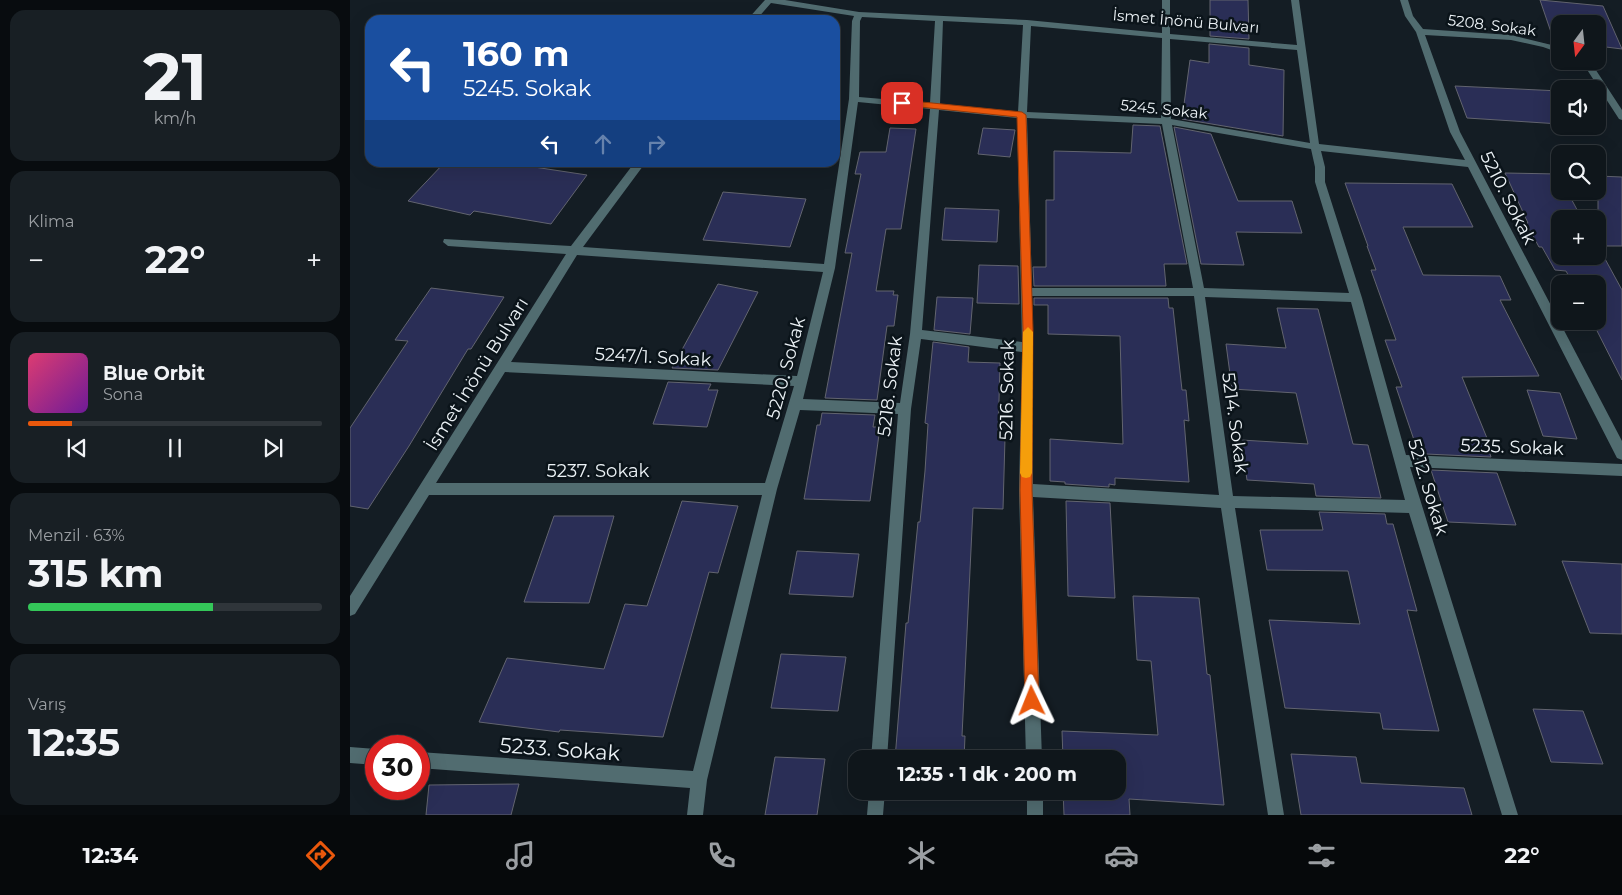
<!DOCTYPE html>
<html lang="tr">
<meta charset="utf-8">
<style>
body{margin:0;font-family:Montserrat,sans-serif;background:#181f24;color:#f1f3f6;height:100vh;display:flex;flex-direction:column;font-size:19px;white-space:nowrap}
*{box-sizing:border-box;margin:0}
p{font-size:16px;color:#9b9fa3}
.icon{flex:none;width:28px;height:28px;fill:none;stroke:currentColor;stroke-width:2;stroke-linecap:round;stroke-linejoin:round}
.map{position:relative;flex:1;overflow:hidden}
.drawer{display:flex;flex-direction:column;gap:10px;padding:10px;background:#080c0f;width:350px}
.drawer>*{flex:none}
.top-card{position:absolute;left:15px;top:15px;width:475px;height:152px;border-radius:15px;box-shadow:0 5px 20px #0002,0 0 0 1px #2f353a;background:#1a4fa0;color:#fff;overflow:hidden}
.needle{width:32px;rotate:195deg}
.buttons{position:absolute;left:1201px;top:15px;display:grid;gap:10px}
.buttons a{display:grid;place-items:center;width:55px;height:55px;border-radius:10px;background:#0f161b;box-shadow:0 5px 20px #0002,0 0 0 1px #2f353a;font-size:25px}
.speed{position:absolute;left:15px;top:735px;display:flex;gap:10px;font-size:25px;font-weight:700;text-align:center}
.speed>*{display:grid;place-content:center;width:65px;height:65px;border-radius:50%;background:#0f161b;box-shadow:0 5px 20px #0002,0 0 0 1px #2f353a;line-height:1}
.speed .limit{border:8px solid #d22;background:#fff;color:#111}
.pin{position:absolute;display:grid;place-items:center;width:42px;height:42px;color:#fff;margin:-21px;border-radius:10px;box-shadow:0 2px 8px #0006}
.me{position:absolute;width:55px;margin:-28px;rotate:358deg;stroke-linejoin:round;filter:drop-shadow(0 0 4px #0008)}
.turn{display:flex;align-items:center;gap:18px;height:105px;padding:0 15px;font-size:22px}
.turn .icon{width:65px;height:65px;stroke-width:2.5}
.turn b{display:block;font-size:35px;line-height:42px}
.lanes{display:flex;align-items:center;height:48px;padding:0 15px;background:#0003;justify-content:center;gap:25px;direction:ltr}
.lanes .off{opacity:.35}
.big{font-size:38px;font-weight:700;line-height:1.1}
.drawer .card{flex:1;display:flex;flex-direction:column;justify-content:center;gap:8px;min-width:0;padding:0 18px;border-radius:15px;background:#181f24}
.drawer .dial{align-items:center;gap:0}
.dial b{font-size:65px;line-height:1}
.song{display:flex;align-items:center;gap:15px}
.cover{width:60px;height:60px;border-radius:8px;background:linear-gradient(135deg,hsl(340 70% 55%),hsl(280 70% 35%))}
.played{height:5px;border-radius:2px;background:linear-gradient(90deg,#ea580c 15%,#2f353a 15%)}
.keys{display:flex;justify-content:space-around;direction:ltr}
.heat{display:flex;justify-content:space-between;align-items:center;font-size:28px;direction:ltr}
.charge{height:8px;border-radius:4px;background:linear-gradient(90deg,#34c759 63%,#2f353a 0)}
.trip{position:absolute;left:498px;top:750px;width:278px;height:50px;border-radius:15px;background:#0f161b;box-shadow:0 5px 20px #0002,0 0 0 1px #2f353a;font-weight:700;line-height:50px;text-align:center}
.menu{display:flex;height:80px;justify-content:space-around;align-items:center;background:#06090b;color:#9b9fa3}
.menu .icon{width:35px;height:35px}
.menu .selected{color:#ea580c}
.menu b{font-size:22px;color:#f1f3f6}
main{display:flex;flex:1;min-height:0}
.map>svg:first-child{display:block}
.building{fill:#2a2e56;stroke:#62646f}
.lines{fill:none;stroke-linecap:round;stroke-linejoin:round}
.minor{fill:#516c70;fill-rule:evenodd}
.route{fill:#ea580c;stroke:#983908}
.slow{fill:#f59e0b}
.labels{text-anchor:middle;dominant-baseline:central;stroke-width:5;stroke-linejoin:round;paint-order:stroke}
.far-street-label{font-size:15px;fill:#ecf2f6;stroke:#0b141a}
.street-label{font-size:18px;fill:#ecf2f6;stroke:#0b141a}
.near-street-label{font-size:21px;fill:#ecf2f6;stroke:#0b141a}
</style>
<main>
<section class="drawer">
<div class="card dial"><b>21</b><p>km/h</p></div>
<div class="card"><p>Klima</p>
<div class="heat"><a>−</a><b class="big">22°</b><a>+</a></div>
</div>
<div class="card">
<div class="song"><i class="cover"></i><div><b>Blue Orbit</b><p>Sona</p></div></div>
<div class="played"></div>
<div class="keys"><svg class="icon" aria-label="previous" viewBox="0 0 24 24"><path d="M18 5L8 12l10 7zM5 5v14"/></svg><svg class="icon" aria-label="pause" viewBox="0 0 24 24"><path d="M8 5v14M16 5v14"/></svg><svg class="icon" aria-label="next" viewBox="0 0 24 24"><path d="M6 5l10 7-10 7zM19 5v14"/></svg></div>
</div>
<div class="card"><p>Menzil · 63%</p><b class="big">315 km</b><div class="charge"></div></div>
<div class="card"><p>Varış</p><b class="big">12:35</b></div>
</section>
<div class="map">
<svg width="1272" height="815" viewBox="0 0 1272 815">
<rect width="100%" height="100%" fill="#141d24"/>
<path class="building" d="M860 0H898L899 39 860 36Z
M1190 0 1253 6 1272 49 1248 46V24H1210V42L1204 41Z
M859 44 899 48V65L934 70 933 136 832 119 840 60 859 63Z
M1105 86 1210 91V124L1117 118Z
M783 125 810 126 837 264H814L816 286H684L683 267H696V200H704V151L781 153Z
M824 127 861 134 888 201H942L952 233 886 232 894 265 851 264Z
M540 128 566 129 551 229H536L526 291H544L543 295H548L544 326H537L527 400 475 398 502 253H495L511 174H505L510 152H536Z
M633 128 665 130 660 157 628 154Z
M95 162H151L237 175 201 224 124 211 120 215 58 201Z
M1155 173 1208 174 1210 191H1217L1232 219H1210V256H1248V176L1272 177V246H1248L1272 290V380L1242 321H1248V284H1223L1216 271 1205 270 1192 247H1189L1176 223H1178Z
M995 183 1102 184 1123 227H1053L1073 275 1150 276 1161 300H1150L1189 376 1112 377 1139 443 1136 442 1141 457 1076 454 1072 440H1064L1046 387H1052L1035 340H1046L1021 270H1026L1017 246H1018Z
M373 192 456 199 440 247 353 240Z
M595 208 649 210 647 242 592 240Z
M629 265 668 266 669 304 627 303Z
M368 284 408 292 368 370 322 368Z
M81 288 154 297 121 349H118L59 446 18 509 0 506V428L58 341 45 340Z
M587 297 623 298 620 334 584 330Z
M684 298H818L819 308H823L832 390H836L839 421 834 420 839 482 765 478V485L759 484V487L715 484V482L700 481V439L773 444 770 336 698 334V305H684Z
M927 308 968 309 1003 444 1018 445 1031 498 966 496 964 484 897 480 891 440 958 444 946 393 882 389 876 344 936 348Z
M583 342 619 347 618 362 650 363 648 437 655 438 653 509 623 508 612 736H615L614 759H545L556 623H558L568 522H570L575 471 578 424 575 423Z
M318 382 361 384 358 390H368L357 427 303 424Z
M1177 390 1210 393 1227 439 1193 436Z
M472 413 525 415 523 427H530L520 501 454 499 467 425H470Z
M1081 470 1147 473 1166 525 1098 522Z
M332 501 388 506 368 573 359 572 313 737 210 730 209 732 129 722 157 658 254 669 275 604 297 606Z
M716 501 760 503 765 598 718 596Z
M969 512 1035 514 1037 524H1043L1067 611 1057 610 1089 731 1033 729 1030 713 935 708 919 620 1010 624 998 571 917 570 910 530H973Z
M204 516H264L239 603 174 602Z
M447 551 509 554 503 597 439 594Z
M1212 561 1272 564V634L1240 633Z
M783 596 849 598 857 674 860 675 874 805 779 799 780 815H714L713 791H766V759H713L712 731 808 735 801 661 787 660Z
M431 654 496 657 488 711 421 708Z
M1183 709 1233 711 1253 764 1201 762Z
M941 754 1006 757 1011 783 1114 788 1122 815H951Z
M425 757 475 759 467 815H415Z
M169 784 161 815H76L79 785Z"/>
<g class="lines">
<path class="minor" d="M415 0H435L509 12 677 20 812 33V0H820V34L947 45 941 0H949L969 144 1115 160 1100 132 1066 32 1055 16 1050 0H1058L1063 16 1073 29 1161 35 1210 47V53L1193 47 1161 40 1075 35 1110 132 1272 441V460L1267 458 1118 167 971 151 975 167V182L1012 298 1056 455 1272 464V476L1060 467 1168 815H1152L1059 513 885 508 934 815H918L871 508 683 497 692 759H676L669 490 672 352 571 339 561 409 537 759H521L548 414 450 410 427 489 357 780 353 815H337L340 788 69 768V752L343 771 412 495H79L5 614 0 616V596L216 254 98 246 93 242 94 239 221 246 285 162H296L233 247 474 264 499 99 502 21 504 16 421 3 406 20H397ZM512 17 585 21 580 103 509 97 510 21ZM593 21 673 25 668 112 590 104ZM681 26 812 38 811 118 677 112ZM820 39 947 50 960 143 821 119ZM508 102 580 109 560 334 550 403 453 399 485 268ZM589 110 667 118 672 342 572 330ZM677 118 812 124 843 288H682ZM822 125 961 149 965 167V182L999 293 854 288ZM227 255 473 272 447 376 161 362ZM682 296H844L869 495 683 484ZM855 297 1001 302 1055 500 883 496ZM155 372 444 386 415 483H86Z
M1228 61H1240L1272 110V120L1269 119 1234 65Z
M0 747 26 749V765L0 763Z
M519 791H535L533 815H517Z
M677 791H693V815H677Z"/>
</g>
<path class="route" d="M552 100 672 112 676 115 683 329 682 490 689 701 687 706 682 708 677 706 675 701 670 490 673 329 667 117 550 105 548 103Z"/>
<path class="slow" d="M678 327 683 332 682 473 680 477 676 478 672 477 670 473 673 332Z"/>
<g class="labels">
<g class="far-street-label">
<text transform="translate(836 21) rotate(5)">İsmet İnönü Bulvarı</text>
<text transform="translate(1142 25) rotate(7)">5208. Sokak</text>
<text transform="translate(814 109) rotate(6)">5245. Sokak</text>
</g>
<g class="street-label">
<text transform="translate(1158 198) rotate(63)">5210. Sokak</text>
<text transform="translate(303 357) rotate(3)">5247/1. Sokak</text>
<text transform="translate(436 368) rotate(-75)">5220. Sokak</text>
<text transform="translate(127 374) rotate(-58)">İsmet İnönü Bulvarı</text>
<text transform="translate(540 386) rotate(-83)">5218. Sokak</text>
<text transform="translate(657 390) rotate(-89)">5216. Sokak</text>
<text transform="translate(885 423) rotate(82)">5214. Sokak</text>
<text transform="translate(1162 447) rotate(2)">5235. Sokak</text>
<text x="248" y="471">5237. Sokak</text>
<text transform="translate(1078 487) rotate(73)">5212. Sokak</text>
</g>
<g class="near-street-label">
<text transform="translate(210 749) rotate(4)">5233. Sokak</text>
</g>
</g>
</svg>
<div class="buttons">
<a><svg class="needle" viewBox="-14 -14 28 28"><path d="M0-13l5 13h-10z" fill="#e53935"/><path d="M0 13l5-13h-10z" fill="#9b9fa3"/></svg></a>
<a><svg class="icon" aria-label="sound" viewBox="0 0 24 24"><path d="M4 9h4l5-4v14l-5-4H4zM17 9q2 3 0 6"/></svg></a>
<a><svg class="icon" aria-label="search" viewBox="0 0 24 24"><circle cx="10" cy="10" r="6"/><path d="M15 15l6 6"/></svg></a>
<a>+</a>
<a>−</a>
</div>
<div class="speed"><div class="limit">30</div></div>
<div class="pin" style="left:552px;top:103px;background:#d93025"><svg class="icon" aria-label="arrive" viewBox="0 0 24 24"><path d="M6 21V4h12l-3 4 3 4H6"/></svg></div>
<svg class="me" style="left:682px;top:701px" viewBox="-20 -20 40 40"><path d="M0-17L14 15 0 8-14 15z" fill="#ea580c" stroke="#fff" stroke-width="4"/></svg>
<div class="trip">12:35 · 1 dk · 200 m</div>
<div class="top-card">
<div class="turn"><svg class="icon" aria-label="left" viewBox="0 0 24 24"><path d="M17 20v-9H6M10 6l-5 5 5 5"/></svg><div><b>160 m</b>5245. Sokak</div></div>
<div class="lanes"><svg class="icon" aria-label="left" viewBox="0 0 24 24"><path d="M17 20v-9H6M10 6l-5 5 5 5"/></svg><svg class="icon off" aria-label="ahead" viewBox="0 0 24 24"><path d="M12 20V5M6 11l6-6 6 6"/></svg><svg class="icon off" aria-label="right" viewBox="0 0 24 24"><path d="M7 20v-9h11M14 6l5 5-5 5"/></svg></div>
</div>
</div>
</main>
<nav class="menu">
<b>12:34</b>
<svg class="icon selected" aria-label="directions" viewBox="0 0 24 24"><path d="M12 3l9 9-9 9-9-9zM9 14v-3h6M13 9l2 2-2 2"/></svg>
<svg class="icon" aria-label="music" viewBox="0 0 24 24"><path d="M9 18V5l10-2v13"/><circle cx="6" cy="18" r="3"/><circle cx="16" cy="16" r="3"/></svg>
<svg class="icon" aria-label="phone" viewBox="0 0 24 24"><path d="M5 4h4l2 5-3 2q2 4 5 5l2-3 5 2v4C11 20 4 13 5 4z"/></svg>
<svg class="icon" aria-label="climate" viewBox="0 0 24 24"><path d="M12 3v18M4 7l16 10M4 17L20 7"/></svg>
<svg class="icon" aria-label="car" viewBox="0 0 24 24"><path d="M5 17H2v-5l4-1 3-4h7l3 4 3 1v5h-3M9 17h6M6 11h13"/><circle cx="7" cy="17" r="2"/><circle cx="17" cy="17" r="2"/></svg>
<svg class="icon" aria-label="filters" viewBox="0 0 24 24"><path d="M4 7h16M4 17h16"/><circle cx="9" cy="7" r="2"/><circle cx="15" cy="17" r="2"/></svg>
<b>22°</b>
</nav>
